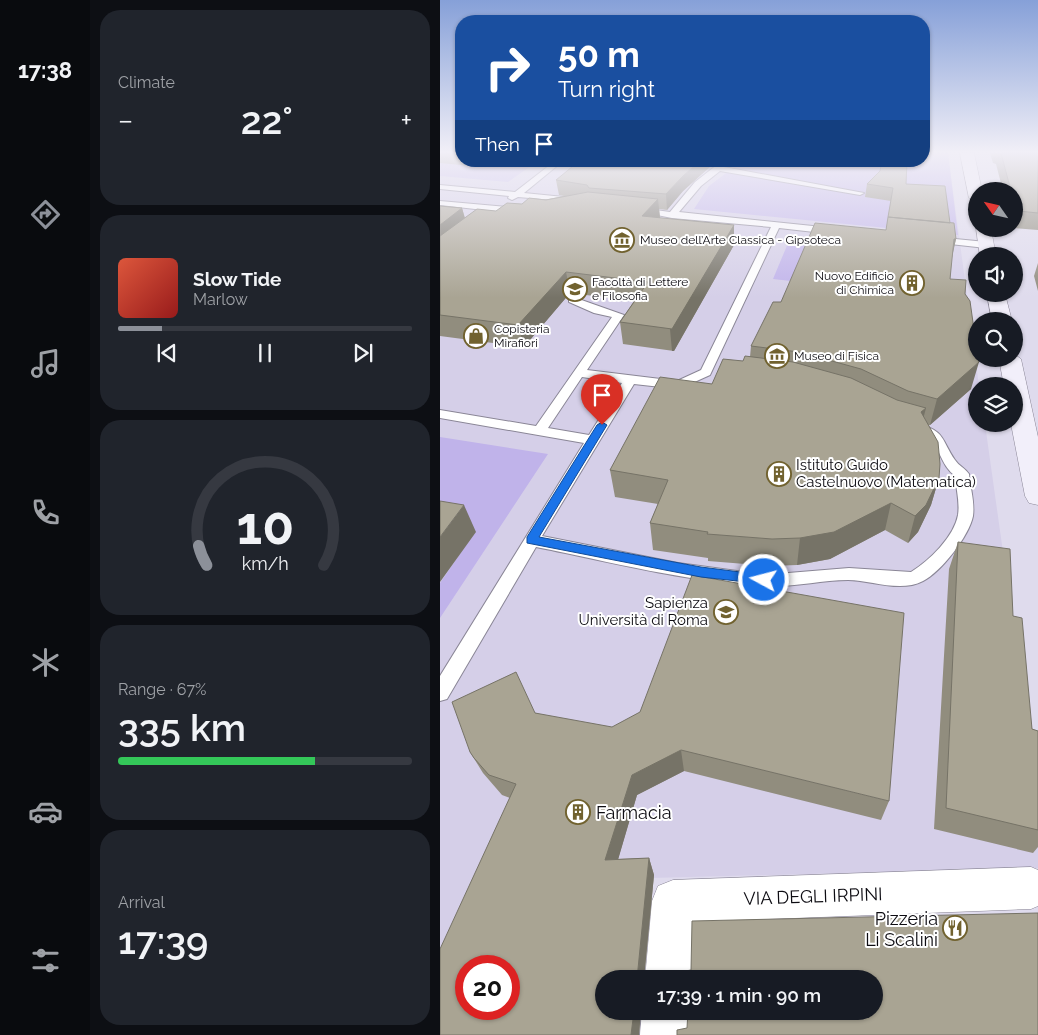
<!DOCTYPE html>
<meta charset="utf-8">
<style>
body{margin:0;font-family:Raleway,sans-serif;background:#20242c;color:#f1f3f6;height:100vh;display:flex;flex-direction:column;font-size:19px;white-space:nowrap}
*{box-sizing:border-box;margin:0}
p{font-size:16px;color:#9ea1a6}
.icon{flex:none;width:28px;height:28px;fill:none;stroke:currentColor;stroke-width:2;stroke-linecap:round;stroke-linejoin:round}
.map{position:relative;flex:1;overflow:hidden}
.side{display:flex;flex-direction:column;gap:10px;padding:10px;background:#0d0f14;width:350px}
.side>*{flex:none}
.top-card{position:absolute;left:15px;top:15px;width:475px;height:152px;border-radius:20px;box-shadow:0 1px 4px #0004;background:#1a4fa0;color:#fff;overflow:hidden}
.needle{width:32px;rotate:304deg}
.fabs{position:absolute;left:528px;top:182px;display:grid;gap:10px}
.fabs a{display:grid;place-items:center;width:55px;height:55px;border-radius:50%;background:#171b24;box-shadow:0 1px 4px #0004;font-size:25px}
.speed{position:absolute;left:15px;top:955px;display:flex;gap:10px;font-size:25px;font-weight:700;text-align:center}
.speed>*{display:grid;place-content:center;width:65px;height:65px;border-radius:50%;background:#171b24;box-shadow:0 1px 4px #0004;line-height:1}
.speed .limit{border:8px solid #d22;background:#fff;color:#111}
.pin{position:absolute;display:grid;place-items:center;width:42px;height:42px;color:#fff;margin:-51px -21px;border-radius:50% 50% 50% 0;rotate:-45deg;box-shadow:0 0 5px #0007}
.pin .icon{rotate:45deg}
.me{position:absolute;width:55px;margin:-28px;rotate:277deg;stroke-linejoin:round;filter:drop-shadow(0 0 4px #0008)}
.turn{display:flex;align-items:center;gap:18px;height:105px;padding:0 20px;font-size:22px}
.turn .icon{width:65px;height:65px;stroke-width:2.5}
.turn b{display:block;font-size:35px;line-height:42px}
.then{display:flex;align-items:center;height:48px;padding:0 20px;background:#0003;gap:10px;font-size:19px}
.big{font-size:38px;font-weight:600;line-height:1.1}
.side .tile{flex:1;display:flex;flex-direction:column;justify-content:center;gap:8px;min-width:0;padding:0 18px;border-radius:20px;background:#20242c}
.side .dial{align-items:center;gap:0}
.dial svg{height:130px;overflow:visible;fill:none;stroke:#363941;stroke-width:7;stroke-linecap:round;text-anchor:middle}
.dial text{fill:#f1f3f6;stroke:none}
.song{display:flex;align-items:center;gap:15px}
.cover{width:60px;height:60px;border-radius:8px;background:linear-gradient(135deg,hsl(10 70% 55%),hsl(0 70% 35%))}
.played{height:5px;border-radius:2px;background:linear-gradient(90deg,#8c9099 15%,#363941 15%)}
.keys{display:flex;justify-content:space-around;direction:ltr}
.heat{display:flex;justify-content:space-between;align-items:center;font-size:28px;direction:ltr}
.charge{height:8px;border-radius:4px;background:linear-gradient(90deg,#34c759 67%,#363941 0)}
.trip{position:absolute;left:155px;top:970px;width:288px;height:50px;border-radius:25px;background:#171b24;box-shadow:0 1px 4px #0004;font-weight:600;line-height:50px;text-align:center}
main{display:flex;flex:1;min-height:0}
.tabs{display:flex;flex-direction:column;width:90px;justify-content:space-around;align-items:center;background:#090b0e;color:#9ea1a6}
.tabs .icon{width:35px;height:35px}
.tabs .selected{color:#8c9099}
.tabs b{font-size:22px;color:#f1f3f6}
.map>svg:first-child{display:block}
.built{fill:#d5cfe8;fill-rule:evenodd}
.green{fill:#c0b3ea}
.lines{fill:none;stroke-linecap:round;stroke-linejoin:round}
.lane-casing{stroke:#8a8696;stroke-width:2}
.street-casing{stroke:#8a8696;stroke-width:1}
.secondary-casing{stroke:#8a8696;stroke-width:1}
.lane{fill:#fff;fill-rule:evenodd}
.street{fill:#fff;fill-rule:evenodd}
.secondary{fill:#f2effa;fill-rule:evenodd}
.wall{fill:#918d7e}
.shaded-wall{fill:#767367}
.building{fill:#a9a493;stroke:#767367;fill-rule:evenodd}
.route{fill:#1a73e8;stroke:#114b97}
.labels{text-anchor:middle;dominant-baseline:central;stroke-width:4;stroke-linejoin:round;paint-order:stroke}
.far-poi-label{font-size:12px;fill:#0d0c12;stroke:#fff;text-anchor:start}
.poi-label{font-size:15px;fill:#0d0c12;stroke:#fff;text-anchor:start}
.near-poi-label{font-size:18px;fill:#0d0c12;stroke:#fff;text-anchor:start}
.near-street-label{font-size:18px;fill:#0d0c12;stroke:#fff}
</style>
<main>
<nav class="tabs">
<b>17:38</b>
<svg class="icon selected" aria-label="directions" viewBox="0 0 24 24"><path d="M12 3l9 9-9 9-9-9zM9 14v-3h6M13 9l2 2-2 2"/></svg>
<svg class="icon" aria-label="music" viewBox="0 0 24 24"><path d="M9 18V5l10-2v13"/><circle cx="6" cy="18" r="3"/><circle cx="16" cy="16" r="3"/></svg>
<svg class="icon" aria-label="phone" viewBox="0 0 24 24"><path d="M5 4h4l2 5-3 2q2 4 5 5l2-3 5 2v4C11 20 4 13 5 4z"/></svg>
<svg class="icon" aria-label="climate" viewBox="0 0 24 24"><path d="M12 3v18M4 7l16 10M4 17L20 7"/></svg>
<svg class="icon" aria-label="car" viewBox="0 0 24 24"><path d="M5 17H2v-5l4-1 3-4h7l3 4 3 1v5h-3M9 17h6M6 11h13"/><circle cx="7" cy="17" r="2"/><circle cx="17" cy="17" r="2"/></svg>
<svg class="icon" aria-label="filters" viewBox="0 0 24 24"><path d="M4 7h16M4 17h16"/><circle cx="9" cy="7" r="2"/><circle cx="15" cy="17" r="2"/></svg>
</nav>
<section class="side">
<div class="tile"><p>Climate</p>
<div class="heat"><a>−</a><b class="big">22°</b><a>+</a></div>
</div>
<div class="tile">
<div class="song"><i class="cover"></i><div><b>Slow Tide</b><p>Marlow</p></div></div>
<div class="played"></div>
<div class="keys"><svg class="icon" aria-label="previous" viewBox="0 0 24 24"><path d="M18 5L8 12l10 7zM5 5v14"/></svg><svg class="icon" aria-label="pause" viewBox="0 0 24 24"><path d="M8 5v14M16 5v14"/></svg><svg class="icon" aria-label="next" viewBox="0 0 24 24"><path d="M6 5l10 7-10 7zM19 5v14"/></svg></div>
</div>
<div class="tile dial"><svg viewBox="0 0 100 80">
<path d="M14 69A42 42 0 1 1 86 69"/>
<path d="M14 69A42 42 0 0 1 9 57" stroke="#8c9099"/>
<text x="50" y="56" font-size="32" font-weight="700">10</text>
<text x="50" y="72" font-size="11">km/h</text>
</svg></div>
<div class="tile"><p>Range · 67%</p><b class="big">335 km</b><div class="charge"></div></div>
<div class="tile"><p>Arrival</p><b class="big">17:39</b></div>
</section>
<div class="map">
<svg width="598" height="1035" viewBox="0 0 598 1035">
<rect width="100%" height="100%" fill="#dfdbed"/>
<path class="built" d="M0 153 21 161H484V153H508L539 386H536V424H545L598 801V868L173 879 151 1035H0ZM26 966H69V1009H26Z"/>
<path class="green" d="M0 153 21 161H98L68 182 0 176Z
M484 153H508L518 235 254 209 269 186 302 161H484Z
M351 236 428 244 360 282 333 279Z
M0 437 108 454 0 618V583L35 532 0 525Z"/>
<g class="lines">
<defs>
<path id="lane" d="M115 161H123L84 193 134 198H137V202L78 197 72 200 68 198 69 196 0 189V185L75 192Z
M282 161 290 162 284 167 424 193 420 195 280 171 261 186 239 212 392 228 396 231 392 234 339 228 270 375 239 389 194 384 102 536 238 563 297 571 336 574 409 568 471 572C489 561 514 537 518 515 520 502 516 488 515 476 502 466 501 452 491 440 486 433 476 434 471 428L478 424C506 431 501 440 515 460 519 466 525 468 529 474 530 487 535 502 533 516 529 536 501 572 483 581 460 593 431 580 408 580 380 580 352 588 324 586 247 582 171 562 96 547L7 699 0 701V676L144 443 0 418V410L96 426 172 317 154 313 129 302V298L133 297 184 315 147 370 237 381 261 370 331 227 232 218 197 211 201 208 230 212 255 182ZM142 377 182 383 149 435 108 428Z
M0 201 79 208 83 211 79 214 0 205Z
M495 237 546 242 551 245 546 248 492 242 490 240Z"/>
<path id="street" d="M591 867 598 870V906L591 909 253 922 251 979H205L212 901 218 886 233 880Z
M202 1011H249L248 1035H200Z"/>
<path id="secondary" d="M520 153H534L542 191H536V202L529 198Z
M536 227 551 229 556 256H540Z
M547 294H565L572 321H552Z
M574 354 581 359 598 437V505L589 503 585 496 571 424H574V386H564L559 359H574Z"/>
</defs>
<use href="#lane" class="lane-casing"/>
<use href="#street" class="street-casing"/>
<use href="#secondary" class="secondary-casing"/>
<use href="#lane" class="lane"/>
<use href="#street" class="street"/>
<use href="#secondary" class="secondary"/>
</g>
<path class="wall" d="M0 153H21V161H49L42 167 0 163Z
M550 153H598V231V230L574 228V191H563L556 164 553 163Z
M147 161H279L272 165 243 191 227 210 219 209 220 218 294 225V245L234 351 183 344 180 322 194 301 130 293 84 347 0 336V206L22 208 25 218 56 211 82 204 124 196 119 195 116 180 147 163Z
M348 161H375L369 166Z
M427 184H466L510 223 516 239 512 255 510 279 525 294 531 389 490 425H489L499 478 491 505 478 532 468 543 445 530 390 559 357 565 331 566 268 561V558L213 550 210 523 218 504 175 497 170 470 272 384 303 361 310 357 311 346 341 302 446 230 451 201 425 197Z
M598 263V291L594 276Z
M518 542 573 616 592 729 598 731V847L593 853 494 829 509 569Z
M95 713 449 801 441 820 244 771 197 795 178 859 209 858 214 875 204 979H164V1011H201L199 1035H0L70 798 62 795 43 773 30 752Z"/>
<path class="shaded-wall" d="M40 161H49L42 167Z
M260 161H279L272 165 243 191 227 210 226 194 243 176Z
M369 161H375L369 166Z
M218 199 220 218 202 216Z
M22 208 27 227 0 250V225Z
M294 225V245L234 351H232L230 329Z
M514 239H516L511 262Z
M126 272 130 293 84 347 78 325Z
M539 362 531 389 490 425 497 399Z
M486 408 479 435 481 412Z
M499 478 491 505 478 532 468 543 475 516Z
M451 503 445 530 390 559 357 565 360 538Z
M24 505 36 532 0 582V537Z
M241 750 244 771 197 795 173 877 165 860 192 775Z
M209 858 214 875 204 979H197Z
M194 1011H201L199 1035H191Z"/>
<path class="building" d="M561 153H598V213L579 211 574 198V191H571Z
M191 161H260L243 176 226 194 149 188 147 185 116 180 138 162 185 164Z
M442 161H467L466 184 505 186 510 223 448 217 453 188 427 184 440 171Z
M148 192 218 199 202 216 294 225 232 329 180 322 208 282 126 272 78 325 0 315V236L37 209 56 211 67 203 82 204 89 198 106 200Z
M0 206 22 208 0 225Z
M448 217 514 223 516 239H514L510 279 526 280 525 294 530 301 536 344V359H538L539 362 497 399 468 391 421 369 359 352 311 346 333 302H341L375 223 446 230Z
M305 356 353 362 411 378 457 400 486 408 481 412 498 442 500 464 499 478 486 505 475 516 451 503 394 532 360 538 332 539 267 534 268 532 210 523 228 480 170 470 220 377 272 384 283 359 303 361Z
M0 501 24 505 0 537Z
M518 542 570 549 573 616 582 618 592 729 598 731V830L506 808Z
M252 575 464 613 449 801 241 750 192 775 165 860 209 858 197 979H164V1011H194L191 1035H0V949L76 784 49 775 34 758 30 752 12 702 76 672 95 713 172 727 200 712ZM26 966H69V1009H26Z
M598 913V1035H237V1030L247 1028 248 1011H434V979H239L240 972 251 970 252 921Z"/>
<linearGradient id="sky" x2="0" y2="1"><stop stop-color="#86a0d8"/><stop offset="0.51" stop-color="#f1eff7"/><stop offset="1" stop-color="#f1eff7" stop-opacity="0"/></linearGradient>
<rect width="598" height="298" fill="url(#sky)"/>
<path class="route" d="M162 422 167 425 99 537 261 567 324 575 328 576 330 580 328 583 324 584 261 577 87 543V537L157 425Z"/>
<defs>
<symbol id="museum-ring" viewBox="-11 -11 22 22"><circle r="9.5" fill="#fff" stroke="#71622f" stroke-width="1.5"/><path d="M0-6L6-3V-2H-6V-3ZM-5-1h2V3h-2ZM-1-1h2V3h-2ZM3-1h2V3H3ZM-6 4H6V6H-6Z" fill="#71622f"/></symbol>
<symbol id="building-ring" viewBox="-11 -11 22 22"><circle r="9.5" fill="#fff" stroke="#71622f" stroke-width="1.5"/><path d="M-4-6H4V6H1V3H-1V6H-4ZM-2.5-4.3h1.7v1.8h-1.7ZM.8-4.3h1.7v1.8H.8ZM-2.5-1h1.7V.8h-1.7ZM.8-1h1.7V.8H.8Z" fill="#71622f"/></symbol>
<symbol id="university-ring" viewBox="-11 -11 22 22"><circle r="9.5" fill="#fff" stroke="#71622f" stroke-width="1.5"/><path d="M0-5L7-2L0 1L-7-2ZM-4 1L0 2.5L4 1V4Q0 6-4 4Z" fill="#71622f"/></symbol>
<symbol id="shop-ring" viewBox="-11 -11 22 22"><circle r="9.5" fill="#fff" stroke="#71622f" stroke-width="1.5"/><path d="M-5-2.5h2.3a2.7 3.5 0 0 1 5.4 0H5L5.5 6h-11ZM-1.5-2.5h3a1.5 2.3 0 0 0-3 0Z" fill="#71622f"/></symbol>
<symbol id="restaurant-ring" viewBox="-11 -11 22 22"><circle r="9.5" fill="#fff" stroke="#71622f" stroke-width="1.5"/><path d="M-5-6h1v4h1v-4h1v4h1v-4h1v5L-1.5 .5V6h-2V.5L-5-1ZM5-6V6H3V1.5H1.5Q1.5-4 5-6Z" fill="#71622f"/></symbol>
</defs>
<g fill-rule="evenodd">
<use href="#museum-ring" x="168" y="226" width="28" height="28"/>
<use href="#building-ring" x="458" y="269" width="28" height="28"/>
<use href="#university-ring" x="121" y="275" width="28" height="28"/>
<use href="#shop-ring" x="22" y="322" width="28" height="28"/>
<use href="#museum-ring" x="323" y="342" width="28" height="28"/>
<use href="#building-ring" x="325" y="460" width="28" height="28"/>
<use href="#university-ring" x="272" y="598" width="28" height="28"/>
<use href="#building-ring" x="124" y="798" width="28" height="28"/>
<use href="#restaurant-ring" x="501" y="914" width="28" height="28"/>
</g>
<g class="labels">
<g class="far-poi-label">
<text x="200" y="240">Museo dell’Arte Classica - Gipsoteca</text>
<text x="454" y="276" text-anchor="end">Nuovo Edificio<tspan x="454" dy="14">di Chimica</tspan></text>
<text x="152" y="282">Facoltà di Lettere<tspan x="152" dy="14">e Filosofia</tspan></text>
<text x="54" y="329">Copisteria<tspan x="54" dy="14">Mirafiori</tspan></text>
<text x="354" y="356">Museo di Fisica</text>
</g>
<g class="poi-label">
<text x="356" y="465">Istituto Guido<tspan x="356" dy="17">Castelnuovo (Matematica)</tspan></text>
<text x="268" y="603" text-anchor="end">Sapienza<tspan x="268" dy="17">Università di Roma</tspan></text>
</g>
<g class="near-poi-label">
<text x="156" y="812">Farmacia</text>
<text x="498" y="918" text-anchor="end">Pizzeria<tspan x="498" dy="21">Li Scalini</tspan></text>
</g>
<g class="near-street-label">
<text transform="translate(373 896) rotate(-2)">VIA DEGLI IRPINI</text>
</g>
</g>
</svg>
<div class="fabs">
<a><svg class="needle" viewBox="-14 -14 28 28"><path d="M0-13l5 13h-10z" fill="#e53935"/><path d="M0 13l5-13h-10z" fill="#9ea1a6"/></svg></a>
<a><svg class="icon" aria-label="sound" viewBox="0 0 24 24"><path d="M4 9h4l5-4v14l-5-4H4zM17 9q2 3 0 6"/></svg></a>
<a><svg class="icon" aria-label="search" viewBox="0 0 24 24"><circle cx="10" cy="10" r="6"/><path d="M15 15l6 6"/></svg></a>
<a><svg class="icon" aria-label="layers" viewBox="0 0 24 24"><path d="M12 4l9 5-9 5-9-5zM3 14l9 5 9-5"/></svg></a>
</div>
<div class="speed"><div class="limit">20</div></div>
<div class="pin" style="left:162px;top:425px;background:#d93025"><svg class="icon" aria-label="arrive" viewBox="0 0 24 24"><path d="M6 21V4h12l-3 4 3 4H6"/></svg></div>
<svg class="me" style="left:324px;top:580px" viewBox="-20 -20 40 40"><circle r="17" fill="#1a73e8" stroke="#fff" stroke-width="3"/><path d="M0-11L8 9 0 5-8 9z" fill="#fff"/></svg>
<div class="trip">17:39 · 1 min · 90 m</div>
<div class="top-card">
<div class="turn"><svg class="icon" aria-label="right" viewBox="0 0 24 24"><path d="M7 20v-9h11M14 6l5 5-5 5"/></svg><div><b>50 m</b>Turn right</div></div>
<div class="then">Then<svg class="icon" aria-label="arrive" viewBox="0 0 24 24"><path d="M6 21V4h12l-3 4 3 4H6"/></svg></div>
</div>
</div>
</main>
